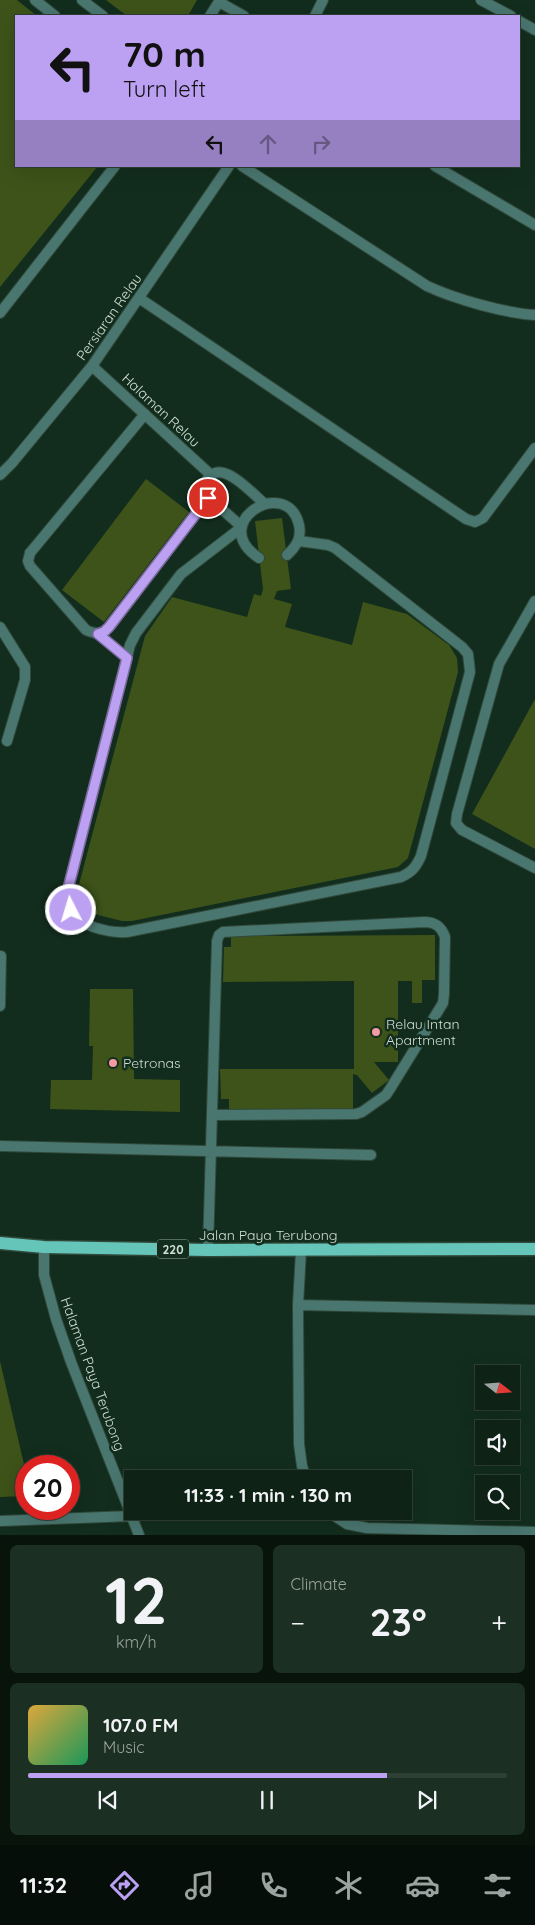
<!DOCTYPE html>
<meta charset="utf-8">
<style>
body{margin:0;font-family:Quicksand,sans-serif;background:#1c2f23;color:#f1f3f6;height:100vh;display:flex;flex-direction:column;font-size:19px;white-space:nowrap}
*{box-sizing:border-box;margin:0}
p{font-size:16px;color:#9ba4a1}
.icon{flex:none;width:28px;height:28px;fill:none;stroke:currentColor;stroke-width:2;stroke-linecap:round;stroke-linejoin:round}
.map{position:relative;height:1535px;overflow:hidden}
.panel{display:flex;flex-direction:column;gap:10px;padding:10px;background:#08130c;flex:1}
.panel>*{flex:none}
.hud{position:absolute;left:15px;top:15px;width:505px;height:152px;border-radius:0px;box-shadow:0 5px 20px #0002,0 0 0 1px #2e3f35;background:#bca0f2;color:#111;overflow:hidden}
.needle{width:32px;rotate:107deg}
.controls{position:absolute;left:475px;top:1365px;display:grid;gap:10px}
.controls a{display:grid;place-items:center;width:45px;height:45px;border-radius:0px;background:#0e2216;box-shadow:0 5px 20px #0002,0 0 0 1px #2e3f35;font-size:25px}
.speed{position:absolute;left:15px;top:1455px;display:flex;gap:10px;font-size:25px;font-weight:700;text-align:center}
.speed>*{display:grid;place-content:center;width:65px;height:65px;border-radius:50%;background:#0e2216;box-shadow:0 5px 20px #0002,0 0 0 1px #2e3f35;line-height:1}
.speed .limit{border:8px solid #d22;background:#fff;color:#111}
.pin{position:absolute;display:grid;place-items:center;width:42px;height:42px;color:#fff;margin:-21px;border:2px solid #fff;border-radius:50%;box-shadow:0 1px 5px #0007}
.me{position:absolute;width:55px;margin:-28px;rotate:355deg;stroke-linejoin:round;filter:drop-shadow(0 0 4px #0008)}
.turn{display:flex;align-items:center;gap:18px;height:105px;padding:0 25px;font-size:22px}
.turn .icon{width:65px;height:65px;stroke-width:2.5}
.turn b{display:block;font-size:35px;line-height:42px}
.lanes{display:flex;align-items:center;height:48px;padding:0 25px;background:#0003;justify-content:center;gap:25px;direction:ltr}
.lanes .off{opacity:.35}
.big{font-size:38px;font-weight:800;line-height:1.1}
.panel .card{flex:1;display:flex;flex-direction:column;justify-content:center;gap:8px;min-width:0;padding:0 18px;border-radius:8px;background:#1c2f23}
.panel .dial{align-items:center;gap:0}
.dial b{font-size:65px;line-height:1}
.song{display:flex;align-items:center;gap:15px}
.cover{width:60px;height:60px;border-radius:8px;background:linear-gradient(135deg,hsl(40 70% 55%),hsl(150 70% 35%))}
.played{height:5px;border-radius:2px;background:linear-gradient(90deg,#bca0f2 75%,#2e3f35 75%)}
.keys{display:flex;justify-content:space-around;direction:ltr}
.heat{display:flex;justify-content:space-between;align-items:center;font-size:28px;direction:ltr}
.panel .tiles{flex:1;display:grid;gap:10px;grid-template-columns:1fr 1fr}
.card:last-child{grid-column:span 2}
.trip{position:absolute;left:124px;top:1470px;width:288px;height:50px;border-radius:0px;background:#0e2216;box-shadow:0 5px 20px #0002,0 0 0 1px #2e3f35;font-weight:800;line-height:50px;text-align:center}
.menu{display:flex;height:80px;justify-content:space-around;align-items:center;background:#060e09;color:#9ba4a1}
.menu .icon{width:35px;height:35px}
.menu .active{color:#bca0f2}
.menu b{font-size:22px;color:#f1f3f6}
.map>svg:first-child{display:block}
.building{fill:#3d5319}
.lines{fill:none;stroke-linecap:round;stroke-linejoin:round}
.service-casing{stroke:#30493a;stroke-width:12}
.minor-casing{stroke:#30493a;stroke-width:12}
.primary-casing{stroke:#30493a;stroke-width:15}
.service{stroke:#4a7670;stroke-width:10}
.minor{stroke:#4a7670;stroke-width:10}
.primary{stroke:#65c5b9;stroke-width:12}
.route-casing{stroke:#7a689d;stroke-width:12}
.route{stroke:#bca0f2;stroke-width:9}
.poi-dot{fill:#f49aa3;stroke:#122d1d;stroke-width:2}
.labels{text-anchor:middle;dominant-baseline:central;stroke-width:5;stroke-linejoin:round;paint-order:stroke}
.shield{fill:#122d1d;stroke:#96aa9d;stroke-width:1}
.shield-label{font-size:12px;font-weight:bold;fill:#cfdfd4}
.street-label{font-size:14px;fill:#cfdfd4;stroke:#122d1d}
.poi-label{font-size:14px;fill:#cfdfd4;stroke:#122d1d;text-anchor:start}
</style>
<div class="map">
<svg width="535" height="1535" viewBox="0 0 535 1535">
<rect width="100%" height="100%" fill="#122d1d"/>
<path class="building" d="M0 0H17L37 16H16V166H98L0 287Z
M106 0H197L188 16H127Z
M146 479 189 512 104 622 62 590Z
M282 518 291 589 277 591 274 599 292 604 285 627 352 645 363 602 407 614 449 645 457 658 458 672 408 858 398 867 132 921H122L90 913 81 907 77 899 78 888 145 636 172 597 247 617 254 594 261 596 263 589 255 521Z
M535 699V849L472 814Z
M435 935V980H422V1003H412V981H398V1062H374L389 1080 372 1093 357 1075 353 1074V1109H229V1099H221L220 1069H354V981L223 982 224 947H231V936Z
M90 989H133L134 1079 180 1080V1112L50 1109 51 1080H92L93 1046H89Z
M0 1361 26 1473V1496L0 1497Z"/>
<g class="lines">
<defs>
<path id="service" d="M35 0 55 16
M82 0 103 16
M219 2 244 16
M210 16 220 0
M0 313 115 166
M265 504C250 492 219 454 205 483L207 496 242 527 181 574 136 633 130 645 69 885C69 893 68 902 71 909 79 927 109 933 127 932L401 877C412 872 416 867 421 856L470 672 468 654 462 647 335 548 328 545 299 541
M30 553 28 561 30 566 86 630C95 634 101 635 109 627L208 498
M259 558C206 523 287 474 299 525 302 538 296 547 287 555
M535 601 499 664 457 814 456 823 462 830 535 868
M98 634 127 658
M0 1006 1 956
M0 1146 371 1155
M208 1250 217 941 219 935 223 932 424 922C435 922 441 926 445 937L444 994 443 1003 390 1089 386 1095 362 1112 356 1114 212 1115"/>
<path id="minor" d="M481 0 511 16
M315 16 323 0
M519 21 535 30
M242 166 427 286C455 299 504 313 535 315
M435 166 535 225
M139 298 466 519 475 522 483 518 535 448
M92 366 211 475
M0 475 12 463 92 366 229 166
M30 553 145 414
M0 627 25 667V680L7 741
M44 1247V1275L56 1319 71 1362 139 1535
M301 1251 298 1305 299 1444 302 1466 306 1479
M298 1305 535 1310
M327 1511 347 1524 367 1528 535 1532
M0 1521 131 1516"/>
<path id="primary" d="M0 1243 44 1247 208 1250 535 1249"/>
</defs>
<use href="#service" class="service-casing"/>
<use href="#minor" class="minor-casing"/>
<use href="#primary" class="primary-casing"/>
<use href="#service" class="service"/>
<use href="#minor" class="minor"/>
<use href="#primary" class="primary"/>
</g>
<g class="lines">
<defs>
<path id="route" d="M71 910 68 897 69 885 127 658 98 634 104 632 109 627 208 498"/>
</defs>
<use href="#route" class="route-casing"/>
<use href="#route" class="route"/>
</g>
<g class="poi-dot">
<circle cx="376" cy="1032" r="5"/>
<circle cx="113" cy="1063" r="5"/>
</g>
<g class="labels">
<rect class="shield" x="157" y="1239.5" width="32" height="19" rx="4"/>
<g class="shield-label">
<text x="173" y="1249">220</text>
</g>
<g class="street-label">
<text transform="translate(109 317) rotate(-55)">Persiaran Relau</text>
<text transform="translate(161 410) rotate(43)">Halaman Relau</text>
<text x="268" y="1235">Jalan Paya Terubong</text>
<text transform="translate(93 1374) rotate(70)">Halaman Paya Terubong</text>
</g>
<g class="poi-label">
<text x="386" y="1024">Relau Intan<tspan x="386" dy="16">Apartment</tspan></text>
<text x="123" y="1063">Petronas</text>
</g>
</g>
</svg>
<div class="controls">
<a><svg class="needle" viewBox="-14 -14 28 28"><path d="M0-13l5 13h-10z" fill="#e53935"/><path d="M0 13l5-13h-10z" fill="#9ba4a1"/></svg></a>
<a><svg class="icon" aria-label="sound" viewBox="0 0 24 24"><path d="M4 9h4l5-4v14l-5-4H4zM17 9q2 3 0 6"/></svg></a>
<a><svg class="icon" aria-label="search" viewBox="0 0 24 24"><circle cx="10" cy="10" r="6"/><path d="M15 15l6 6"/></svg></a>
</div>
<div class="speed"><div class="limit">20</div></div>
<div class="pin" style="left:208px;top:498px;background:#d93025"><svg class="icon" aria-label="arrive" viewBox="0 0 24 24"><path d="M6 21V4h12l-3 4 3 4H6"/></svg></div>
<svg class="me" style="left:71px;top:910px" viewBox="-20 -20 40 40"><circle r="17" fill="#bca0f2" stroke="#fff" stroke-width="3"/><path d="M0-11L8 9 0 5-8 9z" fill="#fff"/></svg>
<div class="trip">11:33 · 1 min · 130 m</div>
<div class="hud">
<div class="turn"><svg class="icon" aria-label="left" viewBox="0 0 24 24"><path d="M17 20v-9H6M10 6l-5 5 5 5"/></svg><div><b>70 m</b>Turn left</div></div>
<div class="lanes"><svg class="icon" aria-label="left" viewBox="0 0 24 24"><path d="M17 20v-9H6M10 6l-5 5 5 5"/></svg><svg class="icon off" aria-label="ahead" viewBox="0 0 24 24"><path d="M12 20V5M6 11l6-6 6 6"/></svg><svg class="icon off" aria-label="right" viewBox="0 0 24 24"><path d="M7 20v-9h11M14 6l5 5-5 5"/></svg></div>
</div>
</div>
<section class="panel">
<div class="tiles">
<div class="card dial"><b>12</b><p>km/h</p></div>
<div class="card"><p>Climate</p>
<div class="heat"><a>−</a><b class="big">23°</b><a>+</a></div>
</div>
<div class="card">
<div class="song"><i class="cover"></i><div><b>107.0 FM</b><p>Music</p></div></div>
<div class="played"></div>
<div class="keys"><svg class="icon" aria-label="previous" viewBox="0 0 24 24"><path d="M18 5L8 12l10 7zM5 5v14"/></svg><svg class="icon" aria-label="pause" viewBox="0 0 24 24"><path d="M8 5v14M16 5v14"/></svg><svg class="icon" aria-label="next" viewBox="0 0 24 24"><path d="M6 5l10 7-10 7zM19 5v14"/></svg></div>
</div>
</div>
</section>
<nav class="menu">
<b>11:32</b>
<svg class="icon active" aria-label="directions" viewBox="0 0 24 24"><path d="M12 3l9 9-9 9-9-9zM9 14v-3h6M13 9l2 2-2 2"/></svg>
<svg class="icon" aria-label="music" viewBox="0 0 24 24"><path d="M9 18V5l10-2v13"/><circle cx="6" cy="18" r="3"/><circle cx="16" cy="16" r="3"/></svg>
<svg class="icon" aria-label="phone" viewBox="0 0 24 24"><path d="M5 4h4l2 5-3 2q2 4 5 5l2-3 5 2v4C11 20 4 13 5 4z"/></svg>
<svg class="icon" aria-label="climate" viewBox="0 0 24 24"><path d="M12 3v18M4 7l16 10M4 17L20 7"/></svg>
<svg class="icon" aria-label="car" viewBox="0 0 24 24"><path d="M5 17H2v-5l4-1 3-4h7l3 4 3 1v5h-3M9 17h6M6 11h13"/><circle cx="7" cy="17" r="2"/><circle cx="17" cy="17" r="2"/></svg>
<svg class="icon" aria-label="filters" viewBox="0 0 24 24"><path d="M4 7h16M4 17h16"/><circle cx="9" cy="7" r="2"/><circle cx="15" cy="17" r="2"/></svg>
</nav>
